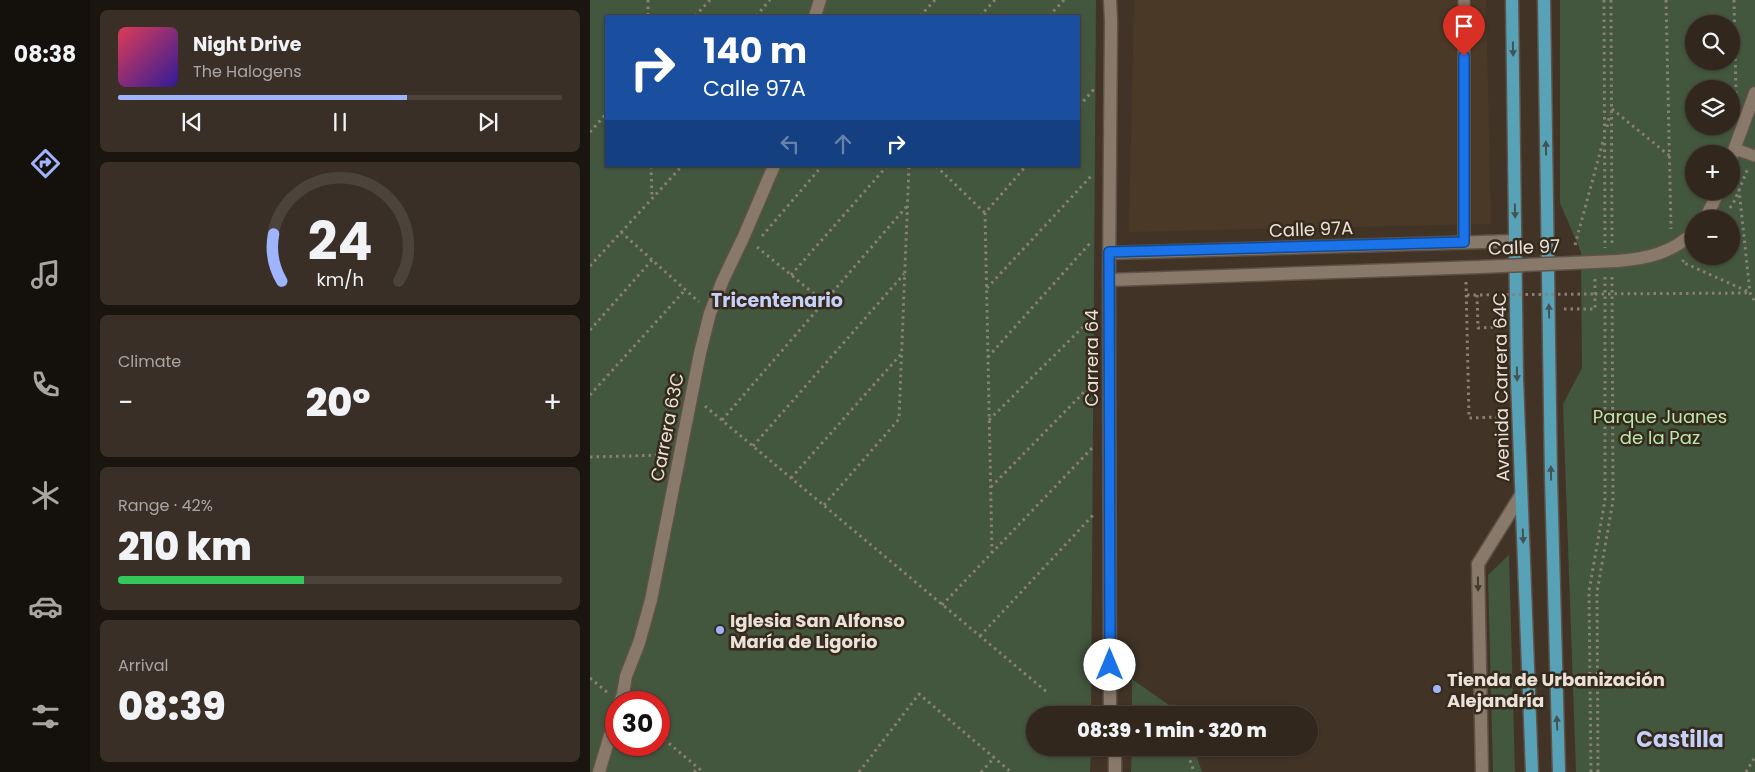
<!DOCTYPE html>
<meta charset="utf-8">
<style>
body{margin:0;font-family:Poppins,sans-serif;background:#392f26;color:#f1f3f6;height:100vh;display:flex;flex-direction:column;font-size:19px;white-space:nowrap}
*{box-sizing:border-box;margin:0}
p{font-size:16px;color:#a8a5a4}
.icon{flex:none;width:28px;height:28px;fill:none;stroke:currentColor;stroke-width:2;stroke-linecap:round;stroke-linejoin:round}
.map{position:relative;flex:1;overflow:hidden}
.side{display:flex;flex-direction:column;gap:10px;padding:10px;background:#1b1510;width:500px}
.side>*{flex:none}
.guide{position:absolute;left:15px;top:15px;width:475px;height:152px;border-radius:0px;box-shadow:0 1px 4px #0004,0 0 0 1px #4c443b;background:#1a4fa0;color:#fff;overflow:hidden}
.fabs{position:absolute;left:1095px;top:15px;display:grid;gap:10px}
.fabs a{display:grid;place-items:center;width:55px;height:55px;border-radius:50%;background:#31271d;box-shadow:0 1px 4px #0004,0 0 0 1px #4c443b;font-size:25px}
.speed{position:absolute;left:15px;top:691px;display:flex;gap:10px;font-size:25px;font-weight:700;text-align:center}
.speed>*{display:grid;place-content:center;width:65px;height:65px;border-radius:50%;background:#31271d;box-shadow:0 1px 4px #0004,0 0 0 1px #4c443b;line-height:1}
.speed .limit{border:8px solid #d22;background:#fff;color:#111}
.pin{position:absolute;display:grid;place-items:center;width:42px;height:42px;color:#fff;margin:-51px -21px;border-radius:50% 50% 50% 0;rotate:-45deg;box-shadow:0 0 5px #0007}
.pin .icon{rotate:45deg}
.me{position:absolute;width:55px;margin:-28px;rotate:0deg;stroke-linejoin:round;filter:drop-shadow(0 0 4px #0008)}
.turn{display:flex;align-items:center;gap:18px;height:105px;padding:0 15px;font-size:22px}
.turn .icon{width:65px;height:65px;stroke-width:2.5}
.turn b{display:block;font-size:35px;line-height:42px}
.lanes{display:flex;align-items:center;height:48px;padding:0 15px;background:#0003;justify-content:center;gap:25px;direction:ltr}
.lanes .off{opacity:.35}
.big{font-size:38px;font-weight:800;line-height:1.1}
.side .widget{flex:1;display:flex;flex-direction:column;justify-content:center;gap:8px;min-width:0;padding:0 18px;border-radius:8px;background:#392f26}
.side .dial{align-items:center;gap:0}
.dial svg{height:130px;overflow:visible;fill:none;stroke:#4c443b;stroke-width:7;stroke-linecap:round;text-anchor:middle}
.dial text{fill:#f1f3f6;stroke:none}
.song{display:flex;align-items:center;gap:15px}
.cover{width:60px;height:60px;border-radius:8px;background:linear-gradient(135deg,hsl(350 70% 55%),hsl(250 70% 35%))}
.played{height:5px;border-radius:2px;background:linear-gradient(90deg,#9eb4fd 65%,#4c443b 65%)}
.keys{display:flex;justify-content:space-around;direction:ltr}
.heat{display:flex;justify-content:space-between;align-items:center;font-size:28px;direction:ltr}
.charge{height:8px;border-radius:4px;background:linear-gradient(90deg,#34c759 42%,#4c443b 0)}
.trip{position:absolute;left:436px;top:706px;width:292px;height:50px;border-radius:25px;background:#31271d;box-shadow:0 1px 4px #0004,0 0 0 1px #4c443b;font-weight:800;line-height:50px;text-align:center}
main{display:flex;flex:1;min-height:0}
.menu{display:flex;flex-direction:column;width:90px;justify-content:space-around;align-items:center;background:#14100c;color:#a8a5a4}
.menu .icon{width:35px;height:35px}
.menu .current{color:#9eb4fd}
.menu b{font-size:22px;color:#f1f3f6}
.map>svg:first-child{display:block}
.built{fill:#4a3926}
.green{fill:#43563e;fill-rule:evenodd}
.lines{fill:none;stroke-linecap:round;stroke-linejoin:round}
.service-casing{stroke:#5e5248;stroke-width:14}
.minor-casing{stroke:#5e5248;stroke-width:15}
.primary-casing{stroke:#5e5248;stroke-width:15}
.path{stroke:#8a7f74;stroke-width:3;stroke-dasharray:2.5 4;stroke-linecap:butt}
.service{stroke:#88796a;stroke-width:11}
.minor{stroke:#88796a;stroke-width:12}
.primary{stroke:#58a2b7;stroke-width:12}
.minor-bridge-casing{stroke:#5e5248;stroke-width:15;stroke-linecap:butt}
.path-bridge{stroke:#8a7f74;stroke-width:3;stroke-dasharray:2.5 4;stroke-linecap:butt}
.minor-bridge{stroke:#88796a;stroke-width:12}
.oneway{fill:#425453}
.oneway2{fill:#463a2c}
.route-casing{stroke:#114b97;stroke-width:12}
.route{stroke:#1a73e8;stroke-width:9}
.poi-dot{fill:#9eb4fd;stroke:#362a1d;stroke-width:2}
.labels{text-anchor:middle;dominant-baseline:central;stroke-width:5;stroke-linejoin:round;paint-order:stroke}
.street-label{font-size:18px;fill:#eae1d9;stroke:#362a1d}
.park-label{font-size:18px;fill:#bae9ae;stroke:#362a1d}
.poi-label{font-size:18px;font-weight:bold;fill:#eae1d9;stroke:#362a1d;text-anchor:start}
.neighbourhood-label{font-size:19px;font-weight:bold;fill:#c4d1fb;stroke:#362a1d}
.district-label{font-size:22px;font-weight:bold;fill:#c4d1fb;stroke:#362a1d}
</style>
<main>
<nav class="menu">
<b>08:38</b>
<svg class="icon current" aria-label="directions" viewBox="0 0 24 24"><path d="M12 3l9 9-9 9-9-9zM9 14v-3h6M13 9l2 2-2 2"/></svg>
<svg class="icon" aria-label="music" viewBox="0 0 24 24"><path d="M9 18V5l10-2v13"/><circle cx="6" cy="18" r="3"/><circle cx="16" cy="16" r="3"/></svg>
<svg class="icon" aria-label="phone" viewBox="0 0 24 24"><path d="M5 4h4l2 5-3 2q2 4 5 5l2-3 5 2v4C11 20 4 13 5 4z"/></svg>
<svg class="icon" aria-label="climate" viewBox="0 0 24 24"><path d="M12 3v18M4 7l16 10M4 17L20 7"/></svg>
<svg class="icon" aria-label="car" viewBox="0 0 24 24"><path d="M5 17H2v-5l4-1 3-4h7l3 4 3 1v5h-3M9 17h6M6 11h13"/><circle cx="7" cy="17" r="2"/><circle cx="17" cy="17" r="2"/></svg>
<svg class="icon" aria-label="filters" viewBox="0 0 24 24"><path d="M4 7h16M4 17h16"/><circle cx="9" cy="7" r="2"/><circle cx="15" cy="17" r="2"/></svg>
</nav>
<section class="side">
<div class="widget">
<div class="song"><i class="cover"></i><div><b>Night Drive</b><p>The Halogens</p></div></div>
<div class="played"></div>
<div class="keys"><svg class="icon" aria-label="previous" viewBox="0 0 24 24"><path d="M18 5L8 12l10 7zM5 5v14"/></svg><svg class="icon" aria-label="pause" viewBox="0 0 24 24"><path d="M8 5v14M16 5v14"/></svg><svg class="icon" aria-label="next" viewBox="0 0 24 24"><path d="M6 5l10 7-10 7zM19 5v14"/></svg></div>
</div>
<div class="widget dial"><svg viewBox="0 0 100 80">
<path d="M14 69A42 42 0 1 1 86 69"/>
<path d="M14 69A42 42 0 0 1 9 40" stroke="#9eb4fd"/>
<text x="50" y="56" font-size="32" font-weight="700">24</text>
<text x="50" y="72" font-size="11">km/h</text>
</svg></div>
<div class="widget"><p>Climate</p>
<div class="heat"><a>−</a><b class="big">20°</b><a>+</a></div>
</div>
<div class="widget"><p>Range · 42%</p><b class="big">210 km</b><div class="charge"></div></div>
<div class="widget"><p>Arrival</p><b class="big">08:39</b></div>
</section>
<div class="map">
<svg width="1165" height="772" viewBox="0 0 1165 772">
<rect width="100%" height="100%" fill="#413427"/>
<path class="built" d="M544 0H896L901 224 539 232Z"/>
<path class="green" d="M0 0H506L501 715H445V748H501L500 772H0ZM16 16H489V166H16ZM26 702H69V745H26Z
M970 0H1165V772H986L973 404 992 368 991 252 970 203ZM1104 24H1141V61H1104ZM1104 89H1141V126H1104ZM1104 154H1141V191H1104ZM1104 219H1141V256H1104Z
M919 555 925 772H903L898 575Z
M542 679 593 715H542Z
M542 748H604L612 772H541Z"/>
<g class="lines">
<defs>
<path id="service" d="M874 0V242
M1145 149 1165 156"/>
<path id="minor" d="M520 0 521 21 519 280 520 715
M225 16 230 0
M1141 158 1165 93
M1115 219 1129 191
M519 253 925 241
M1027 261C1056 259 1082 253 1104 232
M519 280 890 267
M30 702 33 694 36 676 49 643 61 600 110 353 120 313 133 280 154 236 184 166
M9 772 26 715
M525 772V748
M892 772 888 564 931 495"/>
<path id="primary" d="M922 0 927 379 942 772
M954 0 961 477 969 772"/>
</defs>
<use href="#service" class="service-casing"/>
<use href="#minor" class="minor-casing"/>
<use href="#primary" class="primary-casing"/>
<path class="path" d="M58 0V16
M1014 0 1015 248
M1021 0 1022 247
M1076 0 1081 229
M1144 0 1146 94
M105 16 120 0
M166 16 180 0
M330 16 345 0
M390 16 405 0
M459 16 474 0
M489 106 505 88
M1022 109 1081 157
M1017 127 1020 114
M0 132 16 114
M61 166 62 198
M346 166 395 213
M1149 189 1160 293 1165 302
M1140 208 1145 200 1158 168
M31 232 109 302
M172 236 232 166
M985 245 1014 138
M167 247 234 302
M1094 260 1092 262 1159 292
M0 266 92 166
M201 275 297 166
M876 282 879 418 910 417
M397 288 503 174
M1005 294 1160 293
M887 295 888 328 908 327
M974 309H1005V277H1003
M0 330 62 260
M398 357 502 241
M0 395 95 290
M115 406 458 693
M132 420 317 206
M399 420 503 317
M163 446 314 274
M0 457 74 455
M201 478 312 353
M401 487 503 383
M234 505 309 419 319 166
M402 553 395 213 436 166
M352 605 504 446
M390 636 504 514
M0 678 18 693
M547 715 584 714 585 715
M69 735 113 772
M596 748 604 772
M104 772 108 768
M269 772 329 694 421 772
M391 772 404 758
M1001 772 999 591 1015 500V276
M1008 772 1007 592 1023 501 1022 276
M1156 772 1165 757"/>
<use href="#service" class="service"/>
<use href="#minor" class="minor"/>
<use href="#primary" class="primary"/>
<defs>
<path id="minor-bridge" d="M890 267 1027 261"/>
</defs>
<use href="#minor-bridge" class="minor-bridge-casing"/>
<path class="path-bridge" d="M877 295 1005 294"/>
<use href="#minor-bridge" class="minor-bridge"/>
</g>
<defs><path id="oneway-solid" d="M-6-.8H1V-3.2L6.5 0L1 3.2V.8H-6Z" transform="scale(1.25)"/></defs>
<g class="oneway">
<use href="#oneway-solid" transform="translate(923 49) rotate(89)"/>
<use href="#oneway-solid" transform="translate(956 148) rotate(-91)"/>
<use href="#oneway-solid" transform="translate(925 211) rotate(89)"/>
<use href="#oneway-solid" transform="translate(959 311) rotate(-91)"/>
<use href="#oneway-solid" transform="translate(927 374) rotate(89)"/>
<use href="#oneway-solid" transform="translate(961 473) rotate(-91)"/>
<use href="#oneway-solid" transform="translate(933 536) rotate(88)"/>
<use href="#oneway-solid" transform="translate(967 723) rotate(-92)"/>
</g>
<use class="oneway2" href="#oneway-solid" transform="translate(888 584) rotate(89)"/>
<g class="lines">
<defs>
<path id="route" d="M520 665 519 252 874 242V56"/>
</defs>
<use href="#route" class="route-casing"/>
<use href="#route" class="route"/>
</g>
<g class="poi-dot">
<circle cx="130" cy="630" r="5"/>
<circle cx="847" cy="689" r="5"/>
</g>
<g class="labels">
<g class="street-label">
<text transform="translate(721 229) rotate(-2)">Calle 97A</text>
<text transform="translate(934 247) rotate(-2)">Calle 97</text>
<text transform="translate(501 358) rotate(-90)">Carrera 64</text>
<text transform="translate(911 387) rotate(-91)">Avenida Carrera 64C</text>
<text transform="translate(77 427) rotate(-79)">Carrera 63C</text>
</g>
<g class="park-label">
<text x="1070" y="416">Parque Juanes<tspan x="1070" dy="21">de la Paz</tspan></text>
</g>
<g class="poi-label">
<text x="140" y="620">Iglesia San Alfonso<tspan x="140" dy="21">María de Ligorio</tspan></text>
<text x="857" y="679">Tienda de Urbanización<tspan x="857" dy="21">Alejandría</tspan></text>
</g>
<g class="neighbourhood-label">
<text x="187" y="300">Tricentenario</text>
</g>
<g class="district-label">
<text x="1090" y="739">Castilla</text>
</g>
</g>
</svg>
<div class="fabs">
<a><svg class="icon" aria-label="search" viewBox="0 0 24 24"><circle cx="10" cy="10" r="6"/><path d="M15 15l6 6"/></svg></a>
<a><svg class="icon" aria-label="layers" viewBox="0 0 24 24"><path d="M12 4l9 5-9 5-9-5zM3 14l9 5 9-5"/></svg></a>
<a>+</a>
<a>−</a>
</div>
<div class="speed"><div class="limit">30</div></div>
<div class="pin" style="left:874px;top:56px;background:#d93025"><svg class="icon" aria-label="arrive" viewBox="0 0 24 24"><path d="M6 21V4h12l-3 4 3 4H6"/></svg></div>
<svg class="me" style="left:520px;top:665px" viewBox="-20 -20 40 40"><circle r="19" fill="#fff"/><path d="M0-13L10 11 0 6-10 11z" fill="#1a73e8"/></svg>
<div class="trip">08:39 · 1 min · 320 m</div>
<div class="guide">
<div class="turn"><svg class="icon" aria-label="right" viewBox="0 0 24 24"><path d="M7 20v-9h11M14 6l5 5-5 5"/></svg><div><b>140 m</b>Calle 97A</div></div>
<div class="lanes"><svg class="icon off" aria-label="left" viewBox="0 0 24 24"><path d="M17 20v-9H6M10 6l-5 5 5 5"/></svg><svg class="icon off" aria-label="ahead" viewBox="0 0 24 24"><path d="M12 20V5M6 11l6-6 6 6"/></svg><svg class="icon" aria-label="right" viewBox="0 0 24 24"><path d="M7 20v-9h11M14 6l5 5-5 5"/></svg></div>
</div>
</div>
</main>
